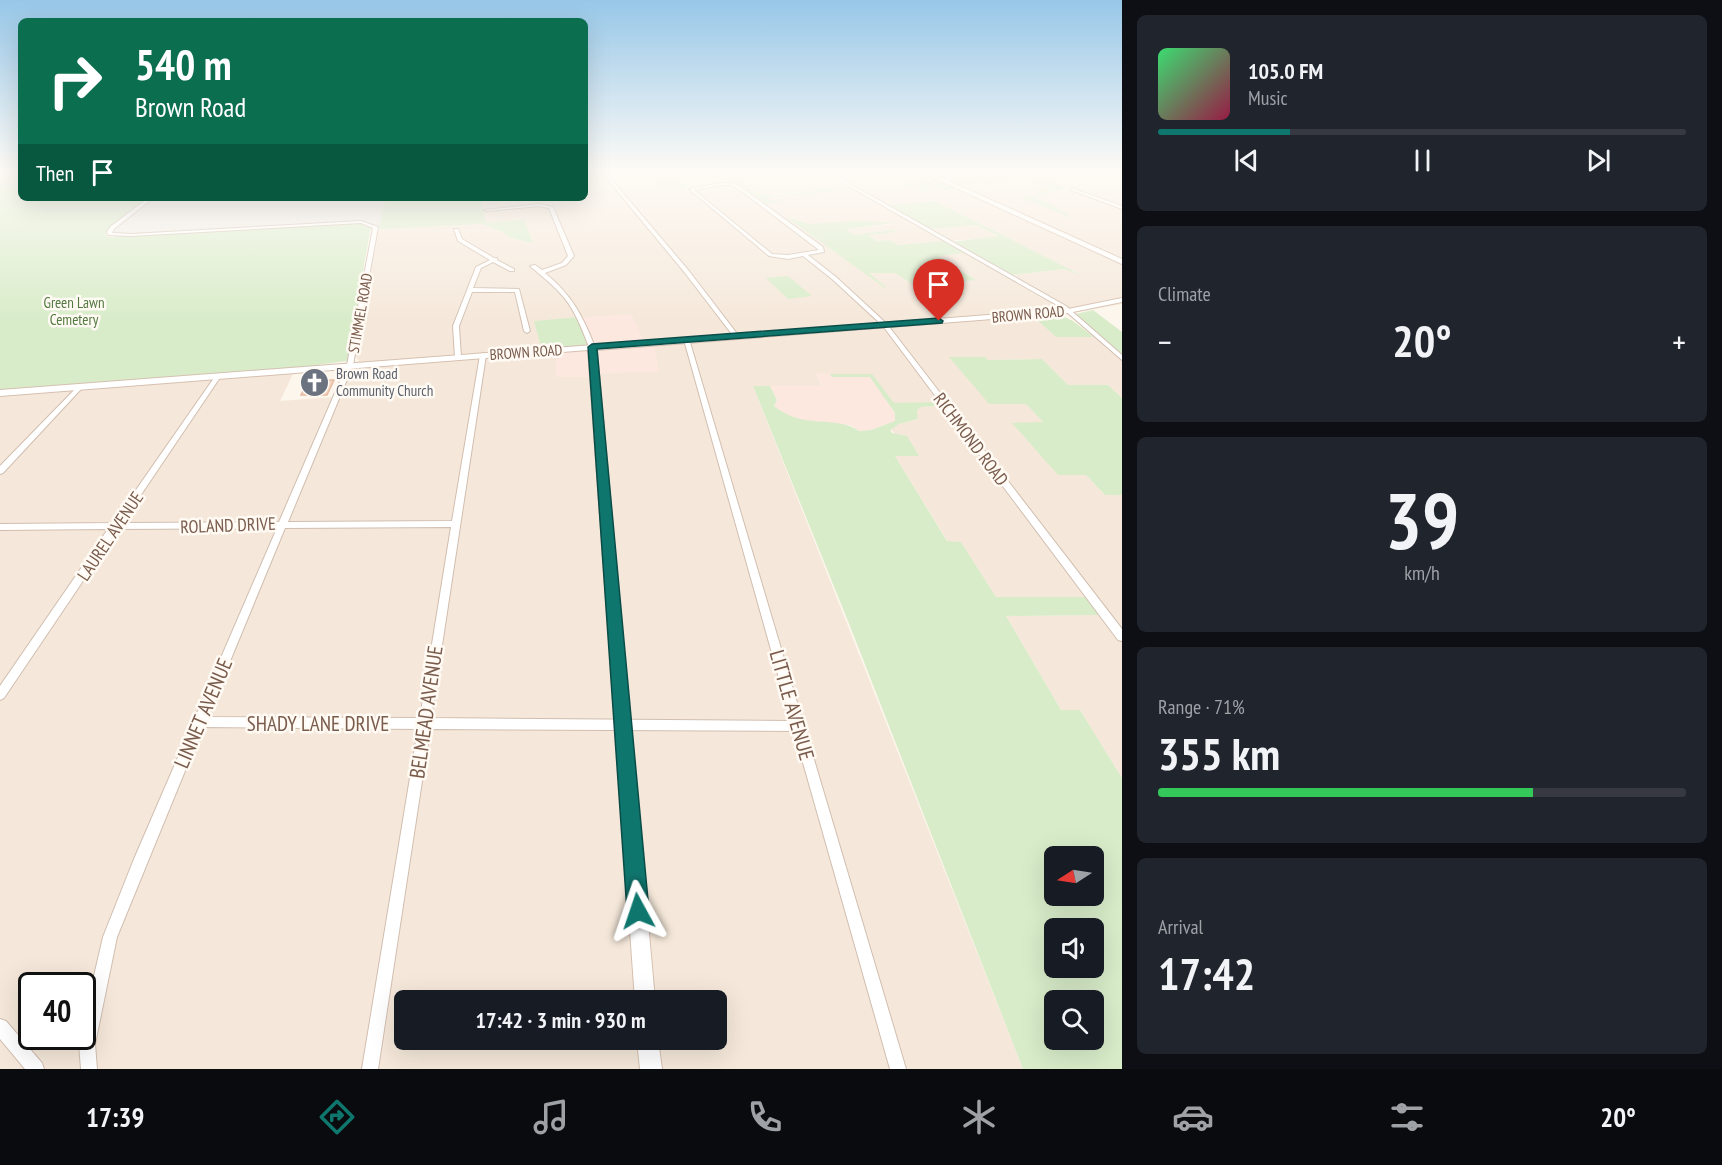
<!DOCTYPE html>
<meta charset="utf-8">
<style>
body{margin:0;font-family:"PT Sans Narrow",sans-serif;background:#20242c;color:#f1f3f6;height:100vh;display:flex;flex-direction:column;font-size:22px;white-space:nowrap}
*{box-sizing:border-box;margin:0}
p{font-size:20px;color:#9ea1a6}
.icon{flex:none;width:33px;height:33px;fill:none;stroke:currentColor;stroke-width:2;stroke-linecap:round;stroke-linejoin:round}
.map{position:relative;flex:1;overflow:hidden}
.sheet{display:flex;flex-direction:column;gap:15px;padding:15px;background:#0d0f14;width:600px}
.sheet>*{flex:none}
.hud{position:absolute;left:18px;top:18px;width:570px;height:183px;border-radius:9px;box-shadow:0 6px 24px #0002;background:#0b6e4f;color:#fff;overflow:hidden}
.needle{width:39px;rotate:258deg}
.fabs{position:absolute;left:1044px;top:846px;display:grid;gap:12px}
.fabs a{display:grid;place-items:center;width:60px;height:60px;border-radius:9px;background:#171b24;box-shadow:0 6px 24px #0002;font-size:30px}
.speed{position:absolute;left:18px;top:972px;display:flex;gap:12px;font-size:30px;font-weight:700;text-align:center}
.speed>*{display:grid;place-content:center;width:78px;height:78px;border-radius:50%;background:#171b24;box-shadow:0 6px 24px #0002;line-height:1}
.speed .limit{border:3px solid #111;border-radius:9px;background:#fff;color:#111}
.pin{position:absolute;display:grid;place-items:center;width:51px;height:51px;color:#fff;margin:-62px -26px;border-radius:50% 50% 50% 0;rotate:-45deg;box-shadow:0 0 6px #0007}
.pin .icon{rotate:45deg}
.me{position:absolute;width:66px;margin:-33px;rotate:355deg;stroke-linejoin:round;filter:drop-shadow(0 0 4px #0008)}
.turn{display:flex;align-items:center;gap:21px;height:126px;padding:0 18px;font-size:27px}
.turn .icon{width:78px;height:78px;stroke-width:2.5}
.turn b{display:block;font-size:42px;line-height:51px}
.then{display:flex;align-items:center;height:57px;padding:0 18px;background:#0003;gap:12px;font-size:22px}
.big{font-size:45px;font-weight:700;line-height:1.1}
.sheet .widget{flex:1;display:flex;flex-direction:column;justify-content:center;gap:9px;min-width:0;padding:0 21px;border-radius:9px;background:#20242c}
.sheet .dial{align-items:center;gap:0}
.dial b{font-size:78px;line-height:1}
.song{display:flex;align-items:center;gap:18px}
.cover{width:72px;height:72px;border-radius:9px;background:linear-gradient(135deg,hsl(140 70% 55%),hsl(340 70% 35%))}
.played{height:6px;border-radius:3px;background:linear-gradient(90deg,#0f766e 25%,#363941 25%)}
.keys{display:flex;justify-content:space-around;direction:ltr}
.heat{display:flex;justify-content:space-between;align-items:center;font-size:33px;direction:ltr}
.charge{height:9px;border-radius:4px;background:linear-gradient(90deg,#34c759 71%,#363941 0)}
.trip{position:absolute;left:394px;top:990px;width:333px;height:60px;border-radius:9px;background:#171b24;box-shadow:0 6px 24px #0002;font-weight:700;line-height:60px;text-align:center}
.tabs{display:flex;height:96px;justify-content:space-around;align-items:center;background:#090b0e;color:#9ea1a6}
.tabs .icon{width:42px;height:42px}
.tabs .on{color:#0f766e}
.tabs b{font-size:27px;color:#f1f3f6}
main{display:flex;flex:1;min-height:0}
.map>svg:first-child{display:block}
.residential{fill:#f5e8da;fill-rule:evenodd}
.commercial{fill:#fde8e0}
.industrial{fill:#efe9e4}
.green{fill:#d8ecc9;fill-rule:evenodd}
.building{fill:#f3d5c3;stroke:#e6bba3;stroke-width:1.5}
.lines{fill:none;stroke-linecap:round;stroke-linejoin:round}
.street-casing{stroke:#d1beb0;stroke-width:2}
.secondary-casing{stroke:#d6c0b0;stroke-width:2}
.street{fill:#fff;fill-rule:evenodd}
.secondary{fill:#fff;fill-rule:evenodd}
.route{fill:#0f766e;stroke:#0a4d48;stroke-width:1.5}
.labels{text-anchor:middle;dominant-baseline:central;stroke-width:5;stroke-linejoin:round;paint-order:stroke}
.far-park-label{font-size:15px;fill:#537a41;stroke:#fffaf3}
.far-street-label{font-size:15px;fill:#7a5c4d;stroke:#fffaf3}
.far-worship-label{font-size:15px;fill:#5b616d;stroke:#fffaf3;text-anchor:start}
.street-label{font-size:18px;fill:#7a5c4d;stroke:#fffaf3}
.near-street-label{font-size:21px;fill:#7a5c4d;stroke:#fffaf3}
</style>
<main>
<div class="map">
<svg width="1122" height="1069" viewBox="0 0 1122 1069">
<rect width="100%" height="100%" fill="#fdf6ec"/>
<path class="residential" d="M585 172H642L645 177H656L687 187 667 172H722L767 204 779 200H765L771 197 850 190 820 189 761 196 747 187 770 184 746 185 734 178 783 173 774 172H926L953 187 982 183 1002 190 987 184 1029 180 1046 187 1037 193 1041 196 1047 192 1065 188 1039 177 1053 175 1067 179 1086 176 1085 172H1122V304L1060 315 1035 316 1056 337H1102L1122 354V398L1108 385H1068L1042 359 988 360 985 357 989 404H1026L1044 423H1012L1086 475 1105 495H1122V778L1080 710H1061L1006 616 1099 615 1086 597H996L961 542H948L895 456H918L890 429 899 424 918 419 916 410 920 407 937 406 893 403 816 374 822 386H753L1023 1069H0V390L294 372 280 401 334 397 345 368 359 361 355 356 379 229 482 224 503 232 511 238 528 242 523 220 486 223 481 201 509 198H585ZM935 201 1012 241 1082 275 1064 269 1011 275 971 252 937 256 975 279 948 283 964 294 934 298 895 273H869L886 287 885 288 789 217 809 224H894L846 229 854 235 893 230 867 235 878 241 889 240 898 245 1000 237 976 225 929 229ZM32 986H82V1036H32ZM405 1000H717V1040H405Z"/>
<path class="commercial" d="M631 314 645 343H654L659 372 597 373V377H556V348L541 349 534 321Z
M816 373 830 374 832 377H870L895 413V421L871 430 859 431 850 425 800 421 784 414 774 406 777 400 770 386H822Z"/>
<path class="industrial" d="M149 198H386L381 227 119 237 105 234 109 228Z"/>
<path class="green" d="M0 172H21V198H149L105 232 106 236 111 237 347 223H364L371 226 347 361 295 368 0 390Z
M642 172H667L687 187 682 190 669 192 658 183 656 178 645 177Z
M722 172 784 173 734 178 746 185H771L748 187C772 209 820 180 851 190L771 197 766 200 783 201 767 204Z
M927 172H1085L1086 176C1070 182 1057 175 1040 177L1067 188 1033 197 1050 204 1077 220 1020 197 1039 195 1037 193 1039 189 1046 188 1029 180 988 184 1003 191 982 183 958 186Z
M940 180 957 189 918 192 902 184Z
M386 198H509L481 201 486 223 524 220 533 243 511 238 503 232 482 224 379 229Z
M935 201 1083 276 1064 269 1011 275 952 242 999 236 976 225 929 229 887 206Z
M786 217 809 224 859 221 895 223 846 229 854 235 893 230 895 232 868 235 877 241 889 240 898 245 943 241 965 253 938 256 976 280 949 283 965 294 934 298 895 273H869L886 287 885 288Z
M788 276 812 296 788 299 766 278Z
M1093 310 1122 332V354L1076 314Z
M1060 315 1073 321 1094 337H1056L1034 317Z
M580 317 591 346 542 351 534 321Z
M949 357H985L988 360 1042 359 1068 385H1108L1122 398V495H1105L1086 475H1058L1012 423 1043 422 1026 404H989Z
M830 374H872L894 403 935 402 938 406 921 407 917 410 918 419 899 424 890 430 892 433 907 436 919 456H895L947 541 961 542 996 597H1086L1100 615 1006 616 1061 710H1080L1122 778V1069H1023L850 626 753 386H770L777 400 774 406C805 431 835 414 859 431L871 430 895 421V413L870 377H832ZM1054 856H1094V896H1054ZM1054 928H1094V968H1054ZM1054 1000H1094V1040H1054Z"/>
<path class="building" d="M323 380H334L327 395H301L305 387H320Z"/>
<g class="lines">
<defs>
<path id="street" d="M601 172 606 173 689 271 738 335V337H734L685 273 604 175 585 176V174Z
M824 172H829L1066 306 1122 355V360L1062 308Z
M721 183H733L742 188 823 247 824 252 808 255 836 277 887 324 1122 629V641L1118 640 883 326 832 279 803 256 788 259 769 256 689 189ZM721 185H731L740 190 819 250 788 255 772 254 694 190Z
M1071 188 1122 206V209L1071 190Z
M148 198H153L114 229 112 233 131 234 361 221 378 227 353 365 288 522 452 521 480 355 483 353 486 355 431 718 791 721 684 340 689 339 906 1069H890L794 731 430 729 378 1069H362L418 729 203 727 117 937 95 1044 97 1069H81L79 1044 81 1036H82V1028L103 937 134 859 277 528 118 529 4 698 0 700V686L108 529 0 530V524L113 523 216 375 218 374 221 376 122 523 279 522 347 365 373 228 361 223 131 236 108 235 107 232 110 227ZM451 527 420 718 207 717 285 528Z
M539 204 553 207 574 256 566 265 545 273C571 294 583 316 595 347L594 348 589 347C581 327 574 307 559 292 550 282 540 275 530 266L535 265 542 270 562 263 568 256 549 208 539 206 486 211 484 210Z
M454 229H458L462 239 494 258H497V260L514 269V271H510L493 262 481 268 473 288 519 289 530 331 527 333 524 331 515 292H472L459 326 461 357 458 359 455 357 453 326 476 267 490 260 458 241Z
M81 384 83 385V387L3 473 0 474V466L79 385Z
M0 1019 6 1021 42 1063 44 1069H25L0 1039Z"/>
<path id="secondary" d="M921 172H929L1122 259V264Z
M1122 298V302L1068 313 597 350 655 1000H635L588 350 0 396V390L1068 309Z
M637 1040H658L662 1069H640Z"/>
</defs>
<use href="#street" class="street-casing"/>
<use href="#secondary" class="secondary-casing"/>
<use href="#street" class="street"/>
<use href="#secondary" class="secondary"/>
</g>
<linearGradient id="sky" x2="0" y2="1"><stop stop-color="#97c7e8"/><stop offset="0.53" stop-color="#fefbf6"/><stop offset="1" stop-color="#fefbf6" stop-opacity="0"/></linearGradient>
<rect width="1122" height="322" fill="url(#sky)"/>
<path class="route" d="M939 318 943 321 942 323 597 349 649 911 645 918 638 921 630 918 627 911 588 347 592 344Z"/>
<defs>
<symbol id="church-disc" viewBox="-11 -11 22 22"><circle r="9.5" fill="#6b7280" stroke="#fffaf3"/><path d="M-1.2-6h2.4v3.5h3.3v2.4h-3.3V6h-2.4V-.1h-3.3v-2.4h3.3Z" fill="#fff"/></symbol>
</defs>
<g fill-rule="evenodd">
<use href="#church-disc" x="298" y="366" width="33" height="33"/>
</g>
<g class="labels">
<g class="far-park-label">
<text x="74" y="302">Green Lawn<tspan x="74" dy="17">Cemetery</tspan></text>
</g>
<g class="far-street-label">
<text transform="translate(360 313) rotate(-80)">STIMMEL ROAD</text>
<text transform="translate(1028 314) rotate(-5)">BROWN ROAD</text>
<text transform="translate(526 352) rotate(-4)">BROWN ROAD</text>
</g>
<g class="far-worship-label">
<text x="336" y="373">Brown Road<tspan x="336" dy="17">Community Church</tspan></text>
</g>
<g class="street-label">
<text transform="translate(971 439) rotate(53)">RICHMOND ROAD</text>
<text transform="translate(228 525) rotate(-2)">ROLAND DRIVE</text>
<text transform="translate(110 536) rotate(-56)">LAUREL AVENUE</text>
</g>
<g class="near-street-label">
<text transform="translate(792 705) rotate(74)">LITTLE AVENUE</text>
<text transform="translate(426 712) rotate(-82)">BELMEAD AVENUE</text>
<text transform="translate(203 713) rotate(-67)">LINNET AVENUE</text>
<text x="318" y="723">SHADY LANE DRIVE</text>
</g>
</g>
</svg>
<div class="fabs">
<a><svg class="needle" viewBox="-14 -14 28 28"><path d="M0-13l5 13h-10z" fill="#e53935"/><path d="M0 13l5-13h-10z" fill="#9ea1a6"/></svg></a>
<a><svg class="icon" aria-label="sound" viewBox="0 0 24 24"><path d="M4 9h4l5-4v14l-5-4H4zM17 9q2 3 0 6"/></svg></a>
<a><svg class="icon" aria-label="search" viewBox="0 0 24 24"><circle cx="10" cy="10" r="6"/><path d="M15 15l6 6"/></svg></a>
</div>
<div class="speed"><div class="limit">40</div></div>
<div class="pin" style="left:939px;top:321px;background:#d93025"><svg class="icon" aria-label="arrive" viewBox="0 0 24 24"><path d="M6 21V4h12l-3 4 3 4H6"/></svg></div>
<svg class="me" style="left:638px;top:911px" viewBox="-20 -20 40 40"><path d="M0-17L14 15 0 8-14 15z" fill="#0f766e" stroke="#fff" stroke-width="4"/></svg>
<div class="trip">17:42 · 3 min · 930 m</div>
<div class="hud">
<div class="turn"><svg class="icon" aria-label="right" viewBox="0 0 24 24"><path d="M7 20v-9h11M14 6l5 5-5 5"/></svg><div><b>540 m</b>Brown Road</div></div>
<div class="then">Then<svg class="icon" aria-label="arrive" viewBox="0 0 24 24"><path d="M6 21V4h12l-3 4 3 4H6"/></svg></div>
</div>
</div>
<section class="sheet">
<div class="widget">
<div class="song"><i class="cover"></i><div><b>105.0 FM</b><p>Music</p></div></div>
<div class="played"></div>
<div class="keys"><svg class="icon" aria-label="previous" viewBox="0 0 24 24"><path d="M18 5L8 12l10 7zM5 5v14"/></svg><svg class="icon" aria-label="pause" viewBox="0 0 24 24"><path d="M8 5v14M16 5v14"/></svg><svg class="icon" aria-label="next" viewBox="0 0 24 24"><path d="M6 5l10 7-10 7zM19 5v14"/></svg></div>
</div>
<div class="widget"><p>Climate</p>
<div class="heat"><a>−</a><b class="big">20°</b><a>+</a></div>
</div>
<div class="widget dial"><b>39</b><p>km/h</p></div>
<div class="widget"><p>Range · 71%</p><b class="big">355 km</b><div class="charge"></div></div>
<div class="widget"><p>Arrival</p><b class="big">17:42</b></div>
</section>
</main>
<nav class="tabs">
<b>17:39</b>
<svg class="icon on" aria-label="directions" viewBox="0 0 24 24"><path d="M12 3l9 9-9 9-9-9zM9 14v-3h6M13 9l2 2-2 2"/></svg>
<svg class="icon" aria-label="music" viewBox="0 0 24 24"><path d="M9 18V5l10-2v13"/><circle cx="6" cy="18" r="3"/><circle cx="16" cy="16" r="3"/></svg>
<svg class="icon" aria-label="phone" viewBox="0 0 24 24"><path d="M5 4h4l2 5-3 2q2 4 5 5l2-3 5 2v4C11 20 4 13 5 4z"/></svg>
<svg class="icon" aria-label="climate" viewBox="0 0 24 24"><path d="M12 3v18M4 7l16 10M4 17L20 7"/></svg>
<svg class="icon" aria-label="car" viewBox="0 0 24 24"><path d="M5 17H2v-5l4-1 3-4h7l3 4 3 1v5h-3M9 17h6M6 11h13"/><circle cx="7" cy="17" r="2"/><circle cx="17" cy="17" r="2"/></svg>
<svg class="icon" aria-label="filters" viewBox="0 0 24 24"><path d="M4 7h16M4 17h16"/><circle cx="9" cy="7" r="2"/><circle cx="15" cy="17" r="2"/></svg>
<b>20°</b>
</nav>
